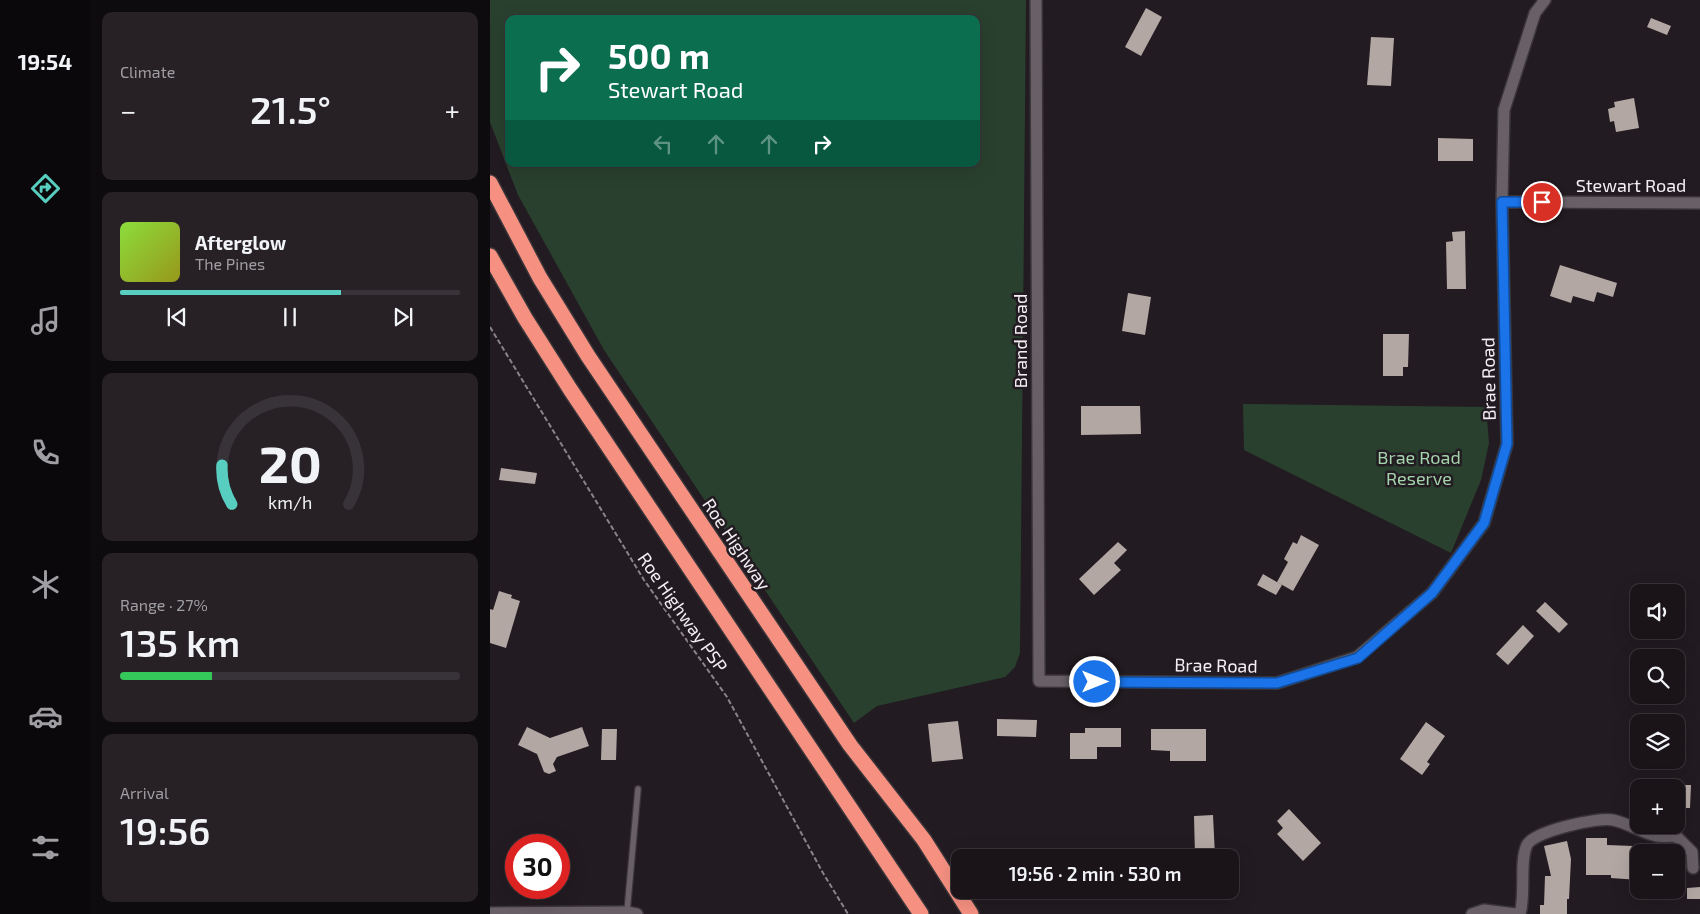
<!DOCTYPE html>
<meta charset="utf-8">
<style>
body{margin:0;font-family:"Exo 2",sans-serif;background:#272126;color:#f1f3f6;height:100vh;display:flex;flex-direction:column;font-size:19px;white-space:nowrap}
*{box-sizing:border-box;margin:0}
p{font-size:16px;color:#9f9ea2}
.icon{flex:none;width:28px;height:28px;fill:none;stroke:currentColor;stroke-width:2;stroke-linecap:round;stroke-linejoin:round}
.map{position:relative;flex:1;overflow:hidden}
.sheet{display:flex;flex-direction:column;gap:12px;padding:12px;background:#0e0b0e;width:400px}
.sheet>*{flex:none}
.guide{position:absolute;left:15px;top:15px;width:475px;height:152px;border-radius:10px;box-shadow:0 5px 20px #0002,0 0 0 1px #383338;background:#0b6e4f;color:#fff;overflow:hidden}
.buttons{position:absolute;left:1140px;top:584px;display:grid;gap:10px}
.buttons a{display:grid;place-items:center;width:55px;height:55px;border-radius:10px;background:#1a1419;box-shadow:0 5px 20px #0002,0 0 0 1px #383338;font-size:25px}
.speed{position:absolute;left:15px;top:834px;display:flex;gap:10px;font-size:25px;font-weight:700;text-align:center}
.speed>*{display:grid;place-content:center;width:65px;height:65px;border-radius:50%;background:#1a1419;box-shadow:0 5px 20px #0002,0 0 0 1px #383338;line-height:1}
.speed .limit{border:8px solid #d22;background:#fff;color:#111}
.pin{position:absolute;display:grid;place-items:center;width:42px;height:42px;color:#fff;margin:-21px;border:2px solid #fff;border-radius:50%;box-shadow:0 1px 5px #0007}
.me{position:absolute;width:55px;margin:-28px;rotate:90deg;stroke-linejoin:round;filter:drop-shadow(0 0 4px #0008)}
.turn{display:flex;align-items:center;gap:18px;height:105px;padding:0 20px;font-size:22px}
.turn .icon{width:65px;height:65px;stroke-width:2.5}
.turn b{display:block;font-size:35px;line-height:42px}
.lanes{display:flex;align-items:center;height:48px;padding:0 20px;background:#0003;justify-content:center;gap:25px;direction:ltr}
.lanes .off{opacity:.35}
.big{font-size:38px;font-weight:600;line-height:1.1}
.sheet .widget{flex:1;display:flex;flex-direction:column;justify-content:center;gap:8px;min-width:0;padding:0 18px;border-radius:10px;background:#272126}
.sheet .dial{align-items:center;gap:0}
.dial svg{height:130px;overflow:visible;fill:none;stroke:#383338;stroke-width:7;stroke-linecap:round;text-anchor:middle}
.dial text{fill:#f1f3f6;stroke:none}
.song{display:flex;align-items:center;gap:15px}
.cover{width:60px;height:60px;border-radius:8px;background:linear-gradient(135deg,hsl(90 70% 55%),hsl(60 70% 35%))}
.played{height:5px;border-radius:2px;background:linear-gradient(90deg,#58cec0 65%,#383338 65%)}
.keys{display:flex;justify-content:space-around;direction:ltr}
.heat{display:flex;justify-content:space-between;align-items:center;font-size:28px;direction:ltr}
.charge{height:8px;border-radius:4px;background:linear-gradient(90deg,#34c759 27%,#383338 0)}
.trip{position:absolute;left:461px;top:849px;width:288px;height:50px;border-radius:10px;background:#1a1419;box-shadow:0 5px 20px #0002,0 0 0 1px #383338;font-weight:600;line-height:50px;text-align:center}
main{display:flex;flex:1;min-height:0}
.menu{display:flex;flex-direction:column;width:90px;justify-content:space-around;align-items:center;background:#0a080a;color:#9f9ea2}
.menu .icon{width:35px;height:35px}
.menu .selected{color:#58cec0}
.menu b{font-size:22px;color:#f1f3f6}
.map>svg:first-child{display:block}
.green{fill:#2a402e;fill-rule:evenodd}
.building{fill:#b3a7a3}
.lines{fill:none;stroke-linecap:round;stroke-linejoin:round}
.service-casing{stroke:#3a3539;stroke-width:8}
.minor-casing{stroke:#3a3539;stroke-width:14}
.motorway-casing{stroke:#3a3539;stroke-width:18}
.path{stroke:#8a8489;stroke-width:2;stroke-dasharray:5 2.5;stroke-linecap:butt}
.service{stroke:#685f67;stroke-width:5.5}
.minor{stroke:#685f67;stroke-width:11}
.motorway{stroke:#f69182;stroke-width:15}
.route-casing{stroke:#114b97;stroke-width:12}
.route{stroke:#1a73e8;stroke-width:9}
.labels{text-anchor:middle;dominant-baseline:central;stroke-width:5;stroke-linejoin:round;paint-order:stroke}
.street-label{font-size:18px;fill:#f4eff3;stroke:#221b21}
.park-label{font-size:18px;fill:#a4d4ac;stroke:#221b21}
</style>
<main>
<nav class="menu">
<b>19:54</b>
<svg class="icon selected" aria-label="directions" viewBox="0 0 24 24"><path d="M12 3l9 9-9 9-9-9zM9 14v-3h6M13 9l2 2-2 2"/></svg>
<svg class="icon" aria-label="music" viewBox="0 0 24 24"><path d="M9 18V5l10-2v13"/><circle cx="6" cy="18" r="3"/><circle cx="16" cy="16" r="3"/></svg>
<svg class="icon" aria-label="phone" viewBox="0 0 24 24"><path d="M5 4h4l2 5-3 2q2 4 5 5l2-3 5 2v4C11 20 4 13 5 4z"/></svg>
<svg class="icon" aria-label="climate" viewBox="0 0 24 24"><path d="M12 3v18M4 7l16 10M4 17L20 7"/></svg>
<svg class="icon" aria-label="car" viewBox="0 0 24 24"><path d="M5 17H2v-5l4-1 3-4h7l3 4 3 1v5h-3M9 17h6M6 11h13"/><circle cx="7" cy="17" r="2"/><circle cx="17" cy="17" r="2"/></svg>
<svg class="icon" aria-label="filters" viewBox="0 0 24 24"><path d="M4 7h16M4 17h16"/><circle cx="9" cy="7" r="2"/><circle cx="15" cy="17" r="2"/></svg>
</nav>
<section class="sheet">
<div class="widget"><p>Climate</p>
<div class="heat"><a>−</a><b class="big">21.5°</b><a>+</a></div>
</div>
<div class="widget">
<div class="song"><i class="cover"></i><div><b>Afterglow</b><p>The Pines</p></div></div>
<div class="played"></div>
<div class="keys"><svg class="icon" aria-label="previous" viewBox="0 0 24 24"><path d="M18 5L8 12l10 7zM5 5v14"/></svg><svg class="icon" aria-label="pause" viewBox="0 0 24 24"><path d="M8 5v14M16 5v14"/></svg><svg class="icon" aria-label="next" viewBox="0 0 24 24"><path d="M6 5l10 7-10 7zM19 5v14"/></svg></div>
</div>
<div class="widget dial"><svg viewBox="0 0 100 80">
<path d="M14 69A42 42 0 1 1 86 69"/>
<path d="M14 69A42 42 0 0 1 8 45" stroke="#58cec0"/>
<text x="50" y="56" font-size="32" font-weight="700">20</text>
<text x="50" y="72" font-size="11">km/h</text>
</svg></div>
<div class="widget"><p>Range · 27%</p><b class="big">135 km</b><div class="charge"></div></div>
<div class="widget"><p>Arrival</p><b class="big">19:56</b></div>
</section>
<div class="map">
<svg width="1210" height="914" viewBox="0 0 1210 914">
<rect width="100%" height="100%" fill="#221b21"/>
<path class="green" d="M0 0H536L530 653 525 667 515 677 387 706 364 723 114 350 28 195 0 122ZM19 19H486V164H19Z
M753 404 996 407 999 443 991 480 961 553 754 450Z"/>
<path class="building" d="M656 8 672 17 651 56 635 47Z
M1161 18 1181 26 1177 35 1157 27Z
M881 37 904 38 901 86 877 85Z
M1144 98 1149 128 1126 132 1124 121 1120 122 1118 109 1125 107 1124 102Z
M948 138 983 139V161H948Z
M975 231 976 289H957L956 242 963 241 962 232Z
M1070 265 1127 283 1123 297 1107 292 1104 302 1083 296 1081 303 1060 296Z
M638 293 661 297 655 335 632 331Z
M893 334H919L918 367H913V376H893Z
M591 406H650L651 434 591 435Z
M11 468 47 473 45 484 9 480Z
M811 535 829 545 803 591 787 582 798 562 794 559 803 542 807 544Z
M628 542 637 550 624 563 631 570 604 595 589 579Z
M773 574 792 585 786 595 767 585Z
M9 591 22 595 21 598 30 601 16 648 0 643V609L3 610Z
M1055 602 1078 624 1069 633 1046 611Z
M1033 625 1044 636 1018 665 1006 654Z
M507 719 547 720 546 737 507 736Z
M468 721 473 759 442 762 438 724Z
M936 722 955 736 937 762 940 764 932 775 910 759Z
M37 727 60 738 92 727 99 746 67 757 63 764 66 771 59 774 54 772 47 754 28 745Z
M595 728H631V747H607V759H580V733H595Z
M112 729H127L126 760H111Z
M661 729H716V761H680V751L661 750Z
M1186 785H1201L1200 808H1195V813L1186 812Z
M799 809 831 843 813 861 787 834 793 828 787 821Z
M723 815 725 856H705L704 816Z
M1096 838H1117V845L1143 846 1142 855 1149 854V880L1121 878V875H1096Z
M1077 841 1081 859 1079 899H1077V914H1050V905H1054L1055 876H1061L1054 846Z
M1210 887V899H1197V888Z"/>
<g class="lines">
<defs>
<path id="service" d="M137 912 148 789"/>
<path id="minor" d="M546 0 549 681 787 683 867 657 942 593 994 523 1017 444 1012 202 1014 110 1045 13 1055 0
M1012 202 1210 203
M0 913 137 912 147 914
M982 914 994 910 1026 914
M1030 914C1036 894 1029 861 1037 845 1044 831 1108 817 1123 820 1138 823 1152 833 1167 836 1173 837 1180 836 1186 836L1202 852 1203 868"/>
<path id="motorway" d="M0 183 50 278 98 356 360 745 434 840 481 914
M0 256 35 318 80 389 431 914"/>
</defs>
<use href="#service" class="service-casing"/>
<use href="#minor" class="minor-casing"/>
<use href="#motorway" class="motorway-casing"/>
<path class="path" d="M0 327 154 580 237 697 333 873 358 914"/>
<use href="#service" class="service"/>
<use href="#minor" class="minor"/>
<use href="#motorway" class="motorway"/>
</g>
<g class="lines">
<defs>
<path id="route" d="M605 682 787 683 868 658 942 593 994 523 1017 444 1012 202H1052"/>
</defs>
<use href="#route" class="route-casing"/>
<use href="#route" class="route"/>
</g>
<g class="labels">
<g class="street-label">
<text x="1141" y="185">Stewart Road</text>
<text transform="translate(530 341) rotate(-90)">Brand Road</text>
<text transform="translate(998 379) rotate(-91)">Brae Road</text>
<text transform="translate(247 544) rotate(56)">Roe Highway</text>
<text transform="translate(193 612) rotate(55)">Roe Highway PSP</text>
<text transform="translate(726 665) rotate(1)">Brae Road</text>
</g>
<g class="park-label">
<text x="929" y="457">Brae Road<tspan x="929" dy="21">Reserve</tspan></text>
</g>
</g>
</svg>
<div class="buttons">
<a><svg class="icon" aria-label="sound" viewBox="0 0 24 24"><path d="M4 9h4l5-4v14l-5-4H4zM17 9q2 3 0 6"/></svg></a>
<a><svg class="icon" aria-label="search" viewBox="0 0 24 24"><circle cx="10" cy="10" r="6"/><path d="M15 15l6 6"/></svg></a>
<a><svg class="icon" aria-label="layers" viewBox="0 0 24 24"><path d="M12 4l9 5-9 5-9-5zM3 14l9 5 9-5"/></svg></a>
<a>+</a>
<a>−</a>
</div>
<div class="speed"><div class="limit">30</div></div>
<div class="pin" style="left:1052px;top:202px;background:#d93025"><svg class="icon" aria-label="arrive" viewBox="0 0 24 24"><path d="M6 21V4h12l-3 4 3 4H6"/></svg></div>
<svg class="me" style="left:605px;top:682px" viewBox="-20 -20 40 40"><circle r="17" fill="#1a73e8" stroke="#fff" stroke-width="3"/><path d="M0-11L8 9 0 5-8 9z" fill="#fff"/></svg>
<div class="trip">19:56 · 2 min · 530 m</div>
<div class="guide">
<div class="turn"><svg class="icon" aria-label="right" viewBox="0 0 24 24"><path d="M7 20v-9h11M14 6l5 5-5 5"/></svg><div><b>500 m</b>Stewart Road</div></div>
<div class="lanes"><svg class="icon off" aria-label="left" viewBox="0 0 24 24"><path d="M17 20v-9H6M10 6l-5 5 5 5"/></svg><svg class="icon off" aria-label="ahead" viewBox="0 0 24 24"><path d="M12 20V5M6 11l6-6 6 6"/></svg><svg class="icon off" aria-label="ahead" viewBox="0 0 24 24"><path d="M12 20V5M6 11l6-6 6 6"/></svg><svg class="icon" aria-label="right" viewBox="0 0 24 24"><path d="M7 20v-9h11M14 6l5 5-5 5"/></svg></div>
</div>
</div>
</main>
